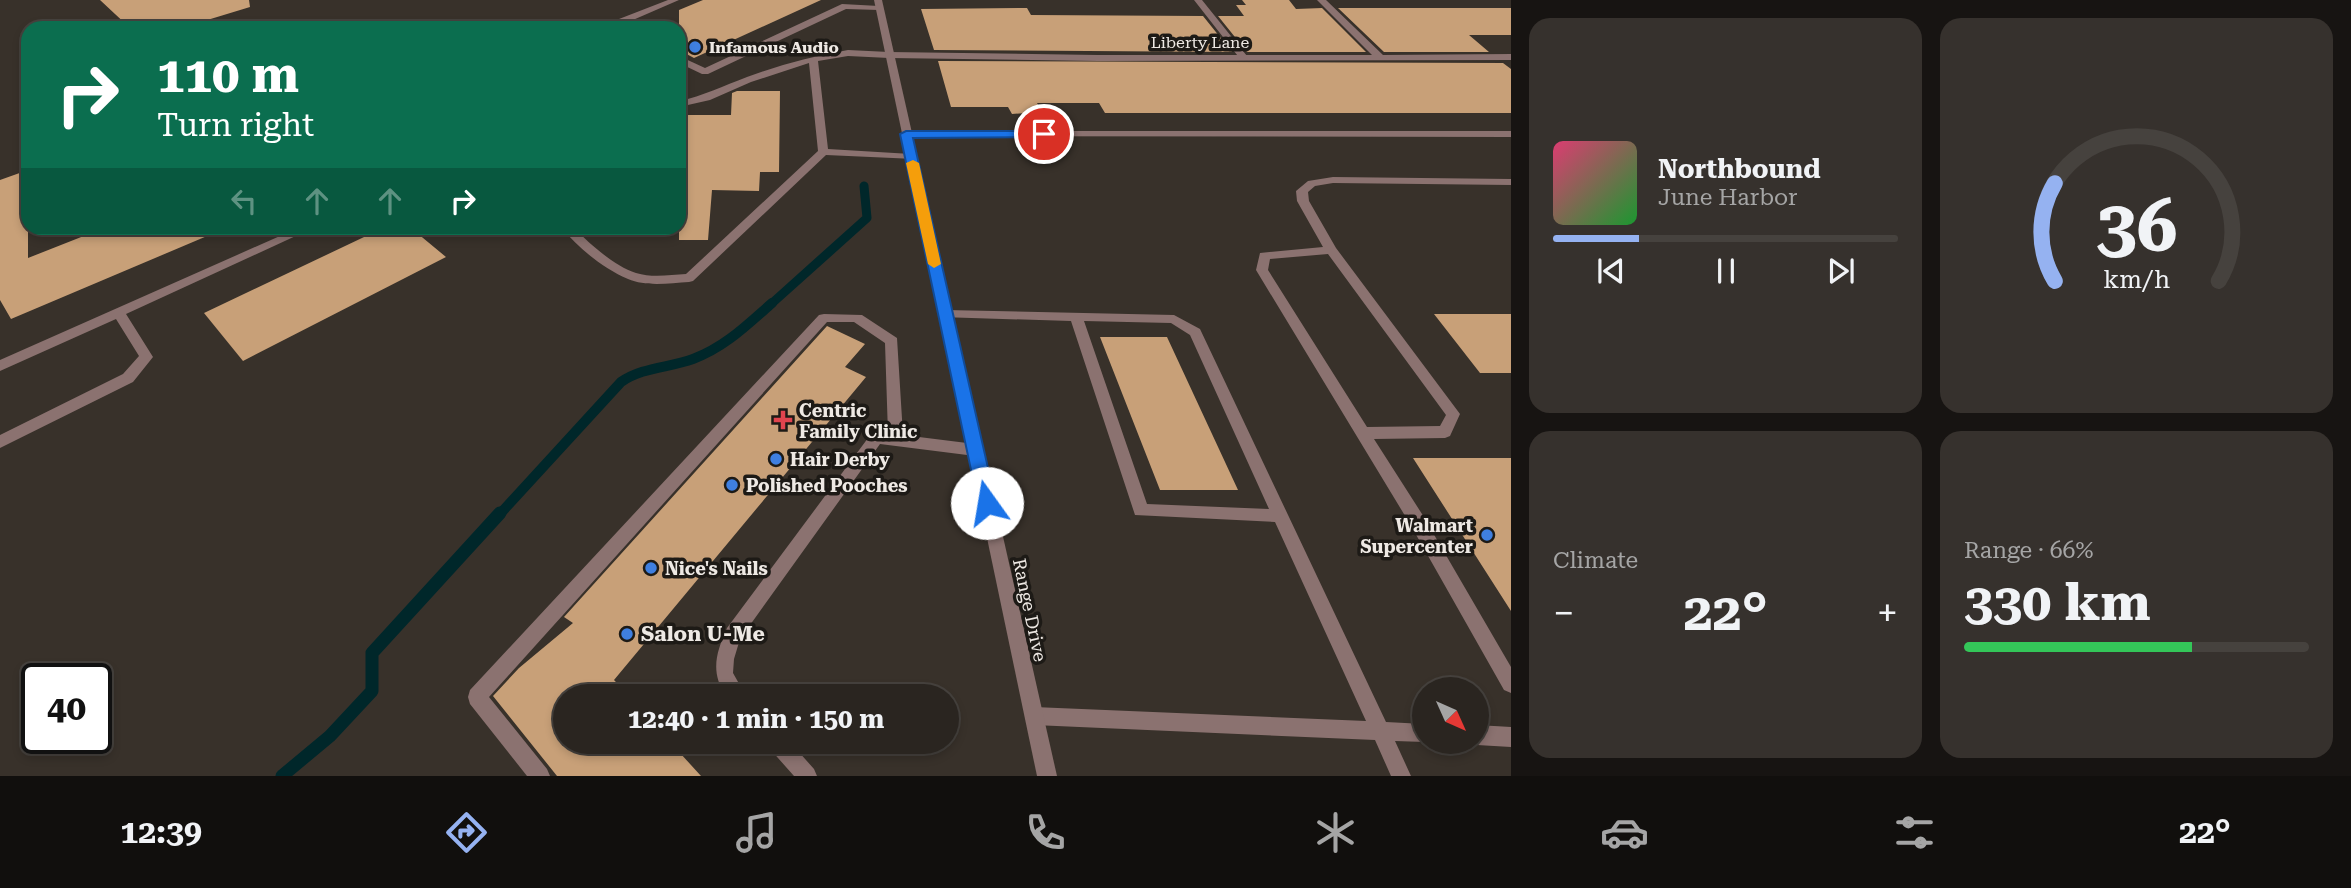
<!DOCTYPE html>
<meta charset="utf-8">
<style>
body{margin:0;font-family:"Roboto Serif",serif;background:#36312d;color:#f1f3f6;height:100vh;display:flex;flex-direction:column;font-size:26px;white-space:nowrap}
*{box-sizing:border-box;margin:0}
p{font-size:23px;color:#a5a5a5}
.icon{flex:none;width:38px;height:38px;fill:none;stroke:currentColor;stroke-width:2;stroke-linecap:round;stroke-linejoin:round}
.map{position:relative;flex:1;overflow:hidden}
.sheet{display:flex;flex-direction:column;gap:18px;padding:18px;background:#171412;width:840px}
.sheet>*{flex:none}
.guide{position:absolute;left:21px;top:21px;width:665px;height:214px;border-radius:21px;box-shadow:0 4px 10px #0003,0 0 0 2px #46423e;background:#0b6e4f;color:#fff;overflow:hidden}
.needle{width:46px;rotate:135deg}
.controls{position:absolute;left:1412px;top:677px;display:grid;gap:14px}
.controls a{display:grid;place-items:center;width:77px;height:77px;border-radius:50%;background:#2a2520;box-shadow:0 4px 10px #0003,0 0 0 2px #46423e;font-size:35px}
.speed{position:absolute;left:21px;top:663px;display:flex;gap:14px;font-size:35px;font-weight:700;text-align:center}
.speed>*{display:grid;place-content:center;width:91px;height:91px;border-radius:50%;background:#2a2520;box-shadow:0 4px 10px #0003,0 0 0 2px #46423e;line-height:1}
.speed .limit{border:4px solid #111;border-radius:10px;background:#fff;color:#111}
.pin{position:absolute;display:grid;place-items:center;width:60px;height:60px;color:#fff;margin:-30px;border:4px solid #fff;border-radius:50%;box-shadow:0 2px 7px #0007}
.me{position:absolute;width:77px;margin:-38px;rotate:347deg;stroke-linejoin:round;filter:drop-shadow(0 0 5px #0008)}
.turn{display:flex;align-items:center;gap:24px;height:147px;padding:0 21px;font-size:32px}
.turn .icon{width:91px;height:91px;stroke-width:2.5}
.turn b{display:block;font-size:49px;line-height:60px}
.lanes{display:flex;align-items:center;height:66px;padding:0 21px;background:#0003;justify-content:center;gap:35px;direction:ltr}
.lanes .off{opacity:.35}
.big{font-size:52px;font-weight:700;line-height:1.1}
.sheet .widget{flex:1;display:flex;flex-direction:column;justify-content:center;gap:10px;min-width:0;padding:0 24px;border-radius:21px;background:#36312d}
.sheet .dial{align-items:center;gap:0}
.dial svg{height:182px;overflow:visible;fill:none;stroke:#46423e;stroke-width:7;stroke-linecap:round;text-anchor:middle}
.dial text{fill:#f1f3f6;stroke:none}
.song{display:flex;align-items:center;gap:21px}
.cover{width:84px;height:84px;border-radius:10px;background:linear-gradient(135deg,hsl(340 70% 55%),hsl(130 70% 35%))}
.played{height:7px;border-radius:4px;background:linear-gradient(90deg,#95b2f1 25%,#46423e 25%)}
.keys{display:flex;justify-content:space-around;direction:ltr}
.heat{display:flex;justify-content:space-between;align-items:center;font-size:38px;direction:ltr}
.charge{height:10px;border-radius:5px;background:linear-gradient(90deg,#34c759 66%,#46423e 0)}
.sheet .tiles{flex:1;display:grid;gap:18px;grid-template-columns:repeat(2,1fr)}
.trip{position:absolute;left:553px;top:684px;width:406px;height:70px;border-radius:35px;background:#2a2520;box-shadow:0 4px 10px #0003,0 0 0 2px #46423e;font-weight:700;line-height:70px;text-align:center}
.menu{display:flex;height:112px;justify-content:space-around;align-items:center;background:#110f0d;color:#a5a5a5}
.menu .icon{width:49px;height:49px}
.menu .on{color:#95b2f1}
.menu b{font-size:32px;color:#f1f3f6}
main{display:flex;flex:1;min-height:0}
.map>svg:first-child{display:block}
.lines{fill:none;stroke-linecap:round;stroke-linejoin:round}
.stream-far2{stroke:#00272a;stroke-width:9}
.stream-far1{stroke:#00272a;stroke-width:10}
.stream{stroke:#00272a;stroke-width:13}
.building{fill:#c8a078}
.service{fill:#8b7270;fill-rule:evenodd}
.minor{fill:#8b7270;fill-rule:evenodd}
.tertiary{fill:#8b7270;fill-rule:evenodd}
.route{fill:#1a73e8;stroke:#114b97;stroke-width:2}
.slow{fill:#f59e0b}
.shop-dot{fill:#3f7fe0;stroke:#1d1a16;stroke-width:2.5}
.health-dot{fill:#e0444e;stroke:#1d1a16;stroke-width:2.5}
.labels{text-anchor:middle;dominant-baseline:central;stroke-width:7;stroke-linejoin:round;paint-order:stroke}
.far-street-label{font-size:16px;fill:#eee9e4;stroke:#1d1a16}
.far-poi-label{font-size:16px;font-weight:bold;fill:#eee9e4;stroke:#1d1a16;text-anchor:start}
.poi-label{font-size:18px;font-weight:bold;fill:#eee9e4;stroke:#1d1a16;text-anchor:start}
.street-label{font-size:18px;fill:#eee9e4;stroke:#1d1a16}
.near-poi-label{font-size:21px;font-weight:bold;fill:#eee9e4;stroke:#1d1a16;text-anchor:start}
</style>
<main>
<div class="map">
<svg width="1511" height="776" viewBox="0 0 1511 776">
<rect width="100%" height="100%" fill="#38312a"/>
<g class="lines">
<path class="stream-far2" d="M770 305 867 218 864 186"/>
<path class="stream-far1" d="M499 515 621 382C643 367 668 368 693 359 725 347 747 325 772 303"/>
<path class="stream" d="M282 776 330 736 372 691V653L500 513"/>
</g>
<path class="building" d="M100 0H249L250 7 181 28H130Z
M703 0H821L694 58 679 50V10Z
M1242 0H1289L1296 9 1322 8 1366 52H1247L1218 16H1244L1236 5H1246Z
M1027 8 1031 15 1203 16 1232 52 934 50 921 9Z
M1338 8H1511V35H1469L1489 52H1384Z
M938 61 1503 63 1511 69V113H1105L1099 103H1037L1042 112 1012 114 1008 107H951Z
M737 91H780L779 172H760L759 191 712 190 708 240H679V115H731L732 93Z
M28 170V258L104 228H226L11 319 0 300V180Z
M383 228H411L446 257 243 361 204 313Z
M1434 314H1511V373H1480Z
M827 326 865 344 845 367 866 377 614 680 629 696H565V742H670L701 776H557L493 696 519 668 573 623 564 617Z
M1100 337H1167L1238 490H1160Z
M1413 458H1511V611Z"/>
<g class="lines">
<path class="service" d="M668 0H679L626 23 623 28H615L619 19Z
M1194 0H1202L1247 56V60H1241Z
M842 4 879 6 883 8 879 10 846 9 708 74H702L679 63V56L705 68Z
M848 50 889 52 894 55 889 58 848 56 818 61 828 149 911 154 916 157 915 159 826 155 693 281 689 282C670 283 646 287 628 279 604 269 578 248 562 228H574C590 244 614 266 636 273 652 278 670 275 686 274L818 151 809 63 751 82 710 100 679 107V101C703 96 723 86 747 77 780 65 813 56 848 50Z
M906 131H1511V137L902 136V132Z
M1333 177 1511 179V185L1333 183 1315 186 1308 192 1309 201 1336 248 1460 414 1450 436 1445 438 1374 439 1422 514 1511 667V693L1504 690 1410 524 1256 270 1260 253 1323 247 1297 201 1296 191 1308 181ZM1328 254 1446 415 1440 426 1367 427 1268 270 1270 259Z
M298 228H313L126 314 153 357 133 382 0 448V435L123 374 139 356 116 319 0 371V360Z
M945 310 1174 315 1200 329 1386 722 1424 724 1425 742 1395 741 1411 776H1391L1375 740 1034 725 1027 723 1025 716 1027 709 1034 707 1366 721 1275 522 1135 515 1071 321 940 317 939 314ZM1084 321 1171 323 1190 335 1269 509 1147 504Z
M824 314 862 315 897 338 903 435 975 444 980 446 982 450 980 454 975 456 880 444 740 639 734 659 733 673 746 696H726C710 672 716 653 727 628L871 434H888L885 343 854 322H827L489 697 547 769 550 776H527L470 704 468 697 470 690 819 315Z
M1477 725 1511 727V747L1477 745 1471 742H1477Z
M767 742H790L814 769 817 776H794L770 749Z"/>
<path class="minor" d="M1317 0H1326L1383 55 1511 54V60L1098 61 889 58 884 55 889 52 1098 55H1372Z"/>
<path class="tertiary" d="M874 0H882L1057 776H1037Z"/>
</g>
<path class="route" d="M1044 131 1048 132V137L913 138 996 503 993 508 987 510 981 508 978 503 900 134 906 131Z"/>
<path class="slow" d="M913 160 919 163 941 264 934 268 928 264 906 163Z"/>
<g class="shop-dot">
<circle cx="695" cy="47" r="7"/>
<circle cx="776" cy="459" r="7"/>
<circle cx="732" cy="485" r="7"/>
<circle cx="1487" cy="535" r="7"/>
<circle cx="651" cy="568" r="7"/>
<circle cx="627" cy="634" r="7"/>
</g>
<path class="health-dot" d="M779.5 409.5h7v7h7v7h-7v7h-7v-7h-7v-7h7z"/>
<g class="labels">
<g class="far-street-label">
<text x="1200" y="42">Liberty Lane</text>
</g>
<g class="far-poi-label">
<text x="709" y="47">Infamous Audio</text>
</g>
<g class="poi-label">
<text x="799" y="410">Centric<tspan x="799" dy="21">Family Clinic</tspan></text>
<text x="790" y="459">Hair Derby</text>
<text x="746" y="485">Polished Pooches</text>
<text x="1473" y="525" text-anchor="end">Walmart<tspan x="1473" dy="21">Supercenter</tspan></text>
<text x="665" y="568">Nice's Nails</text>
</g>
<g class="street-label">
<text transform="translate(1030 610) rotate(78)">Range Drive</text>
</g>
<g class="near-poi-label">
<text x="641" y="634">Salon U-Me</text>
</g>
</g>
</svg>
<div class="controls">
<a><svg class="needle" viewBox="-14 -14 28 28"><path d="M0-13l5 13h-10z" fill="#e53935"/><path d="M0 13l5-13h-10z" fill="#a5a5a5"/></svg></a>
</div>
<div class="speed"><div class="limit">40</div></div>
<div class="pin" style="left:1044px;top:134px;background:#d93025"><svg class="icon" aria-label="arrive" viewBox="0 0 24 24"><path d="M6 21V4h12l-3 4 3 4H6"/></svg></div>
<svg class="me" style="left:987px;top:503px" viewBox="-20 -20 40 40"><circle r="19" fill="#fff"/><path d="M0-13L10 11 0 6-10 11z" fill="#1a73e8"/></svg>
<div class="trip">12:40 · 1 min · 150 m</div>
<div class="guide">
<div class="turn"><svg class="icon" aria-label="right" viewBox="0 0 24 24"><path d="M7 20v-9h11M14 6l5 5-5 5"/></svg><div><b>110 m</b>Turn right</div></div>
<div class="lanes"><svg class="icon off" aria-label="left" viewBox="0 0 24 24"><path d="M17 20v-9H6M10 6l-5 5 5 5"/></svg><svg class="icon off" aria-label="ahead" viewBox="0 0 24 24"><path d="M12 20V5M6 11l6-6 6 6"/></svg><svg class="icon off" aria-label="ahead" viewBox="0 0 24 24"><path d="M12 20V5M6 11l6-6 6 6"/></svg><svg class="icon" aria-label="right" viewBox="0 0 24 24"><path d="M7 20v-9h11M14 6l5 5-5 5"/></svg></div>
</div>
</div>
<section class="sheet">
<div class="tiles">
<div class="widget">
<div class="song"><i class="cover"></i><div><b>Northbound</b><p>June Harbor</p></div></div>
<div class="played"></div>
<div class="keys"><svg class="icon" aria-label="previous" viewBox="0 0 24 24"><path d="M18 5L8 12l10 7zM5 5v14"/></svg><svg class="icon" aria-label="pause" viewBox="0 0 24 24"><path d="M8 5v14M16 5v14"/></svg><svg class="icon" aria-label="next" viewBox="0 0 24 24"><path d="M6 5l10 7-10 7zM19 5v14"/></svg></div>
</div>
<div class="widget dial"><svg viewBox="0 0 100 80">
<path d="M14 69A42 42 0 1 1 86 69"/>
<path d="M14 69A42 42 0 0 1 14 26" stroke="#95b2f1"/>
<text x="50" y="56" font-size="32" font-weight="700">36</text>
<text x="50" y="72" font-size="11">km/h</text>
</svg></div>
<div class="widget"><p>Climate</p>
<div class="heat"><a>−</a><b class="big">22°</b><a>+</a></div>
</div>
<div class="widget"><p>Range · 66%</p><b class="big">330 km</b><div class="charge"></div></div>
</div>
</section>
</main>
<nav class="menu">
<b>12:39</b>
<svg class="icon on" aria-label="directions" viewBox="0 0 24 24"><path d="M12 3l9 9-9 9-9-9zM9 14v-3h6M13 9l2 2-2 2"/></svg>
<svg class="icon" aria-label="music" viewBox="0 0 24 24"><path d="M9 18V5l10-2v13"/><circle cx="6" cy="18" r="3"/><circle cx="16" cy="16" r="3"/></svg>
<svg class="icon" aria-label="phone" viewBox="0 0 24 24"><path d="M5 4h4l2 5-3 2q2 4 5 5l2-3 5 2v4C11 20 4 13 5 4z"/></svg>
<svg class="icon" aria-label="climate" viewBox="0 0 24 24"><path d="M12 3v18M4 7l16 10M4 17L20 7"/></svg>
<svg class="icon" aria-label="car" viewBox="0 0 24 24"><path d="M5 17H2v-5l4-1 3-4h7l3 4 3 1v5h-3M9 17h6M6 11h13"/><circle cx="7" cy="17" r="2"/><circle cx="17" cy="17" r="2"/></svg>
<svg class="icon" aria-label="filters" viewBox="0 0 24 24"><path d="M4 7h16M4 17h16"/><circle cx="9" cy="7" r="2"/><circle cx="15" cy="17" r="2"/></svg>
<b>22°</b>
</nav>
